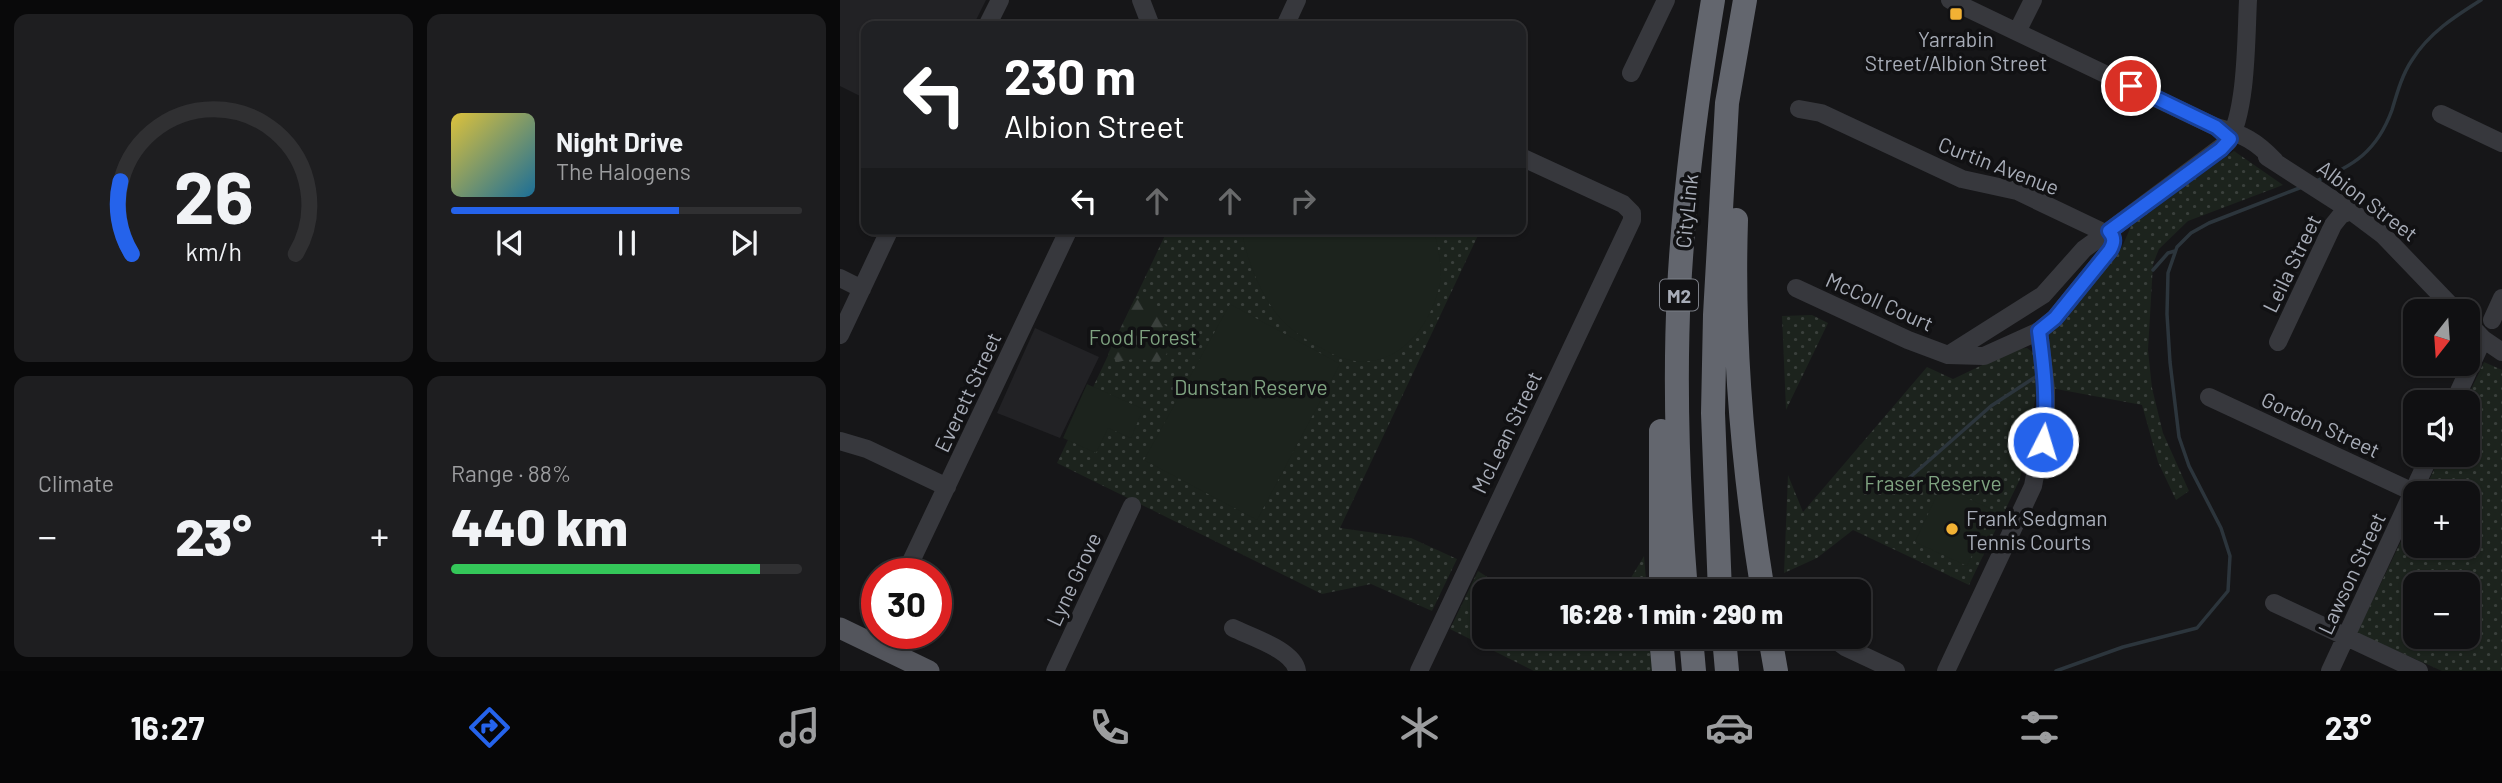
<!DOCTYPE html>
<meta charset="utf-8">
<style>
body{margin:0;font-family:Barlow,sans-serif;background:#1e1e20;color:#f1f3f6;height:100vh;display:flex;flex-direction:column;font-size:26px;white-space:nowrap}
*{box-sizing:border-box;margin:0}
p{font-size:23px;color:#9c9d9f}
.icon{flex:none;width:38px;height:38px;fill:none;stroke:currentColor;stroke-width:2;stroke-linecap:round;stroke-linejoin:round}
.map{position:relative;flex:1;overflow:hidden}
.drawer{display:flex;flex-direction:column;gap:14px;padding:14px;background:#09090a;width:840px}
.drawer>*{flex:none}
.top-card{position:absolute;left:21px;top:21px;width:665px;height:214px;border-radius:14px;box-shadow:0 2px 5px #0004,0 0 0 2px #303032;background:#202124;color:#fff;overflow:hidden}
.needle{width:46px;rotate:197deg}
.tools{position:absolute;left:1563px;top:299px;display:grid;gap:14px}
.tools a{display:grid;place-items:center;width:77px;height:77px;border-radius:14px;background:#101012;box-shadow:0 2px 5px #0004,0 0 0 2px #303032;font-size:35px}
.speed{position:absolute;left:21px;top:558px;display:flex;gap:14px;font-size:35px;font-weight:700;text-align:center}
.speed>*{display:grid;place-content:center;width:91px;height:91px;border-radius:50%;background:#101012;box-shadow:0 2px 5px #0004,0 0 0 2px #303032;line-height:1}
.speed .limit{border:10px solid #d22;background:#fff;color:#111}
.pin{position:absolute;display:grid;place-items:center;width:60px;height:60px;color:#fff;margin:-30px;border:4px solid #fff;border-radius:50%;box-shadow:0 2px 7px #0007}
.me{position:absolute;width:77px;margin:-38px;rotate:5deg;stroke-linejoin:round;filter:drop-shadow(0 0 5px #0008)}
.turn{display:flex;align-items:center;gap:24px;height:147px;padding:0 28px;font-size:32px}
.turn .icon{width:91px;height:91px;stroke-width:2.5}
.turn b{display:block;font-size:49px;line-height:60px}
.lanes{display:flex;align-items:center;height:66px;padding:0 28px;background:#0003;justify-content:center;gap:35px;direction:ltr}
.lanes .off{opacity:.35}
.big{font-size:52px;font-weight:800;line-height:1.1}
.drawer .widget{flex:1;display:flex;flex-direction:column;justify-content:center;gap:10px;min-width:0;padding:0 24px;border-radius:14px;background:#1e1e20}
.drawer .dial{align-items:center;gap:0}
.dial svg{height:182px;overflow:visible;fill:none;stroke:#303032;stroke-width:7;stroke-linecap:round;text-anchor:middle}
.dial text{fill:#f1f3f6;stroke:none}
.song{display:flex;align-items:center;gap:21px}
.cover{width:84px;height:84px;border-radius:10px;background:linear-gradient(135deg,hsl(50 70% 55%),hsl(200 70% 35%))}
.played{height:7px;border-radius:4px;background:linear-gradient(90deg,#2563eb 65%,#303032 65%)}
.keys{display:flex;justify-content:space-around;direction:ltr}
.heat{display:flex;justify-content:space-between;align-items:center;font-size:38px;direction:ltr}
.charge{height:10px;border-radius:5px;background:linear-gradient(90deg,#34c759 88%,#303032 0)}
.drawer .tiles{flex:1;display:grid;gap:14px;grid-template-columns:repeat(2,1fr)}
.trip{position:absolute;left:632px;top:579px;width:399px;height:70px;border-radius:14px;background:#101012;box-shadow:0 2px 5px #0004,0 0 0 2px #303032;font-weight:800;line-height:70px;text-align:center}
.dock{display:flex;height:112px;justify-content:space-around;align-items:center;background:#060607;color:#9c9d9f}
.dock .icon{width:49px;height:49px}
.dock .current{color:#2563eb}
.dock b{font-size:32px;color:#f1f3f6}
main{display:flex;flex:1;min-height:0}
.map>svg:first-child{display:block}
.built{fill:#222225}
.grass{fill:url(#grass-dots);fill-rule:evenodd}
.forest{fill:url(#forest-firs)}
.garden{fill:#1c231d}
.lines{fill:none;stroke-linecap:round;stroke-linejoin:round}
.stream{stroke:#2c353c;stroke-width:3.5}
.minor{stroke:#37383d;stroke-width:18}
.major{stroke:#53555c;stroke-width:21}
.highway{stroke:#63666e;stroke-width:24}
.route-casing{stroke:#184099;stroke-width:18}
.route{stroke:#2563eb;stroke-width:12}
.poi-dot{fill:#f2b134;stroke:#111113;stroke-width:2.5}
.labels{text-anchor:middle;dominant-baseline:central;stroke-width:7;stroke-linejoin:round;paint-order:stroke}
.shield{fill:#111113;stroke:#7b7e86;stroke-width:2}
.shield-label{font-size:19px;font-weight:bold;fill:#a8adb8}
.poi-label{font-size:21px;fill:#a8adb8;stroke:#111113}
.street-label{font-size:21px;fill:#a8adb8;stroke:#111113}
.park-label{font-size:21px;fill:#7fa381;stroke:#111113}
</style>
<main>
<section class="drawer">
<div class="tiles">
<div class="widget dial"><svg viewBox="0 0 100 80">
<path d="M14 69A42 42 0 1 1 86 69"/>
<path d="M14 69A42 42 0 0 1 9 37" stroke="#2563eb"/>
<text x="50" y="56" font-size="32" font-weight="700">26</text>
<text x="50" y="72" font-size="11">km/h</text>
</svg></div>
<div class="widget">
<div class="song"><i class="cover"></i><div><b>Night Drive</b><p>The Halogens</p></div></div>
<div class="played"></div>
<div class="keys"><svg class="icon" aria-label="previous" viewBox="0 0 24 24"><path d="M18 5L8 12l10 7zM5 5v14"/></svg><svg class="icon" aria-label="pause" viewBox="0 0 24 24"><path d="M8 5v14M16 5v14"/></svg><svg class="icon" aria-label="next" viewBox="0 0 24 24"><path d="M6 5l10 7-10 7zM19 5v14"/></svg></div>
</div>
<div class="widget"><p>Climate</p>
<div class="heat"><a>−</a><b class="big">23°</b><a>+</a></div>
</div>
<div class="widget"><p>Range · 88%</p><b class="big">440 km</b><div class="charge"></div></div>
</div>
</section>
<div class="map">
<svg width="1662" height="671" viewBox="0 0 1662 671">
<defs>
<pattern id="grass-dots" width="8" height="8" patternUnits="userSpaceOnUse" patternTransform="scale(1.75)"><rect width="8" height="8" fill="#1c231d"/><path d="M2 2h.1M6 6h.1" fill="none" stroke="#3a403c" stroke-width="1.8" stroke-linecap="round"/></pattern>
<pattern id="forest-firs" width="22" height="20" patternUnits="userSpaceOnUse" patternTransform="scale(1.75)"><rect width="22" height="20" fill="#1c231d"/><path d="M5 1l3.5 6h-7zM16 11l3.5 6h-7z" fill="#3a403c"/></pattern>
</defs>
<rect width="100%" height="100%" fill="#161618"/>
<path class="built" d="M0 0H146L133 26H26V99L0 86Z
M195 328 259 357 220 438 157 413Z"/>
<path class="grass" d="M1394 151 1443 185 1348 221 1319 249 1313 264 1308 350 1312 388 1323 433 1349 491 1336 500 1318 462 1302 405 1211 388 1209 333 1282 247 1292 224Z
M328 229H641L500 528 571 538 617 559 592 611 531 584 482 594 217 463Z
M972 315 988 323 946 410 942 316Z
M1187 348 1195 354 1199 379 1180 479 1129 585 1013 530 977 558 944 573 948 475 963 512 1087 367 1113 379 1176 349Z
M1644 362 1662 370V671H1602L1517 633 1575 512V546H1628V494L1583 493 1601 455H1628V402H1625ZM1575 584H1628V637H1575Z
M804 556 807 591H783Z
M638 571 669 591 644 592V637H738L750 645 755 637H811L814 671H694L610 629Z"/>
<path class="forest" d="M295 298 314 302 323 324 331 329V336L325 344 327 353C318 369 309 358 296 359 290 359 284 361 278 362L268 354Z"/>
<path class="garden" d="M401 229H594C597 246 603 266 600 283 591 328 554 375 502 358 496 356 489 352 483 349 470 342 453 332 443 321 421 298 407 260 401 229Z
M390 304 500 364 417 520 304 460Z
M247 384 303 409 291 438 268 428 256 453 223 438Z
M1101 486 1153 510 1127 566 1075 542Z"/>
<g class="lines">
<path class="stream" d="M1476 181C1514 166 1537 151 1552 110 1557 93 1562 75 1572 60 1589 33 1614 17 1641 0
M1313 270 1328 253 1335 251
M1060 486 1151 406 1197 376
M1216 671 1283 647 1357 628 1388 591 1390 556 1381 528 1349 466 1339 437 1330 362 1327 314 1328 273 1337 247 1351 233 1369 223 1462 187"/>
<path class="minor" d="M301 0 311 26
M1110 0 1376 127C1403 134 1416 141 1435 161
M147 26 160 0
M445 26 457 0
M1177 32 1193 0
M791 73 826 0
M959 109 981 113 1122 179 1177 191 1265 233
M1601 114 1662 143
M1427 157 1511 211 1543 235 1617 312
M0 278 22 289
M956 288 1068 340 1108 355 1144 356 1199 331
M1652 320 1662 298
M1628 323 1643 339 1662 352
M0 335 50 229
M1438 342 1493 225 1501 215 1511 211
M1108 355 1203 295 1244 249 1269 231
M1369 397 1573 492
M1614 402 1643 339
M0 441 27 449 107 487
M65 574 229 229
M1434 603 1579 671
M393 628C411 637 454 650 457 671
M991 637 1005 647 1056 671
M215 671 292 506
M579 671 792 220V213L783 204 681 157
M1106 671 1193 486 1206 417V389L1199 331 1215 318 1270 250 1273 241 1269 231 1388 142C1407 111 1406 38 1408 0
M1490 671 1590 455"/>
<path class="major" d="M0 628 89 671"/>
<path class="highway" d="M896 220C892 344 903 469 923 592
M821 431V592
M846 592C838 491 834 390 839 290 844 193 857 96 873 0
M880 592 873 413 875 315 887 103 905 0
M821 637 824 671
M851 637 854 671
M884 637 887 671
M930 637 936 671"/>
</g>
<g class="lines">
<defs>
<path id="route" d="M1203 442C1208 404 1204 369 1199 331L1215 318 1270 250C1274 243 1275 238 1269 231L1381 149 1390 139 1376 127 1291 86"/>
</defs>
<use href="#route" class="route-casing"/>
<use href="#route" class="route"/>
</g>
<g class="poi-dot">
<rect x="1109" y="7" width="14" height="14" rx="3.5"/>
<circle cx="1112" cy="529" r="7"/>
</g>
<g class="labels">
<rect class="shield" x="820" y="279.5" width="38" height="31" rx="5"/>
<g class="shield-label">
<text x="839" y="295">M2</text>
</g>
<g class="poi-label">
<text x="1116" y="38">Yarrabin<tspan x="1116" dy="24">Street/Albion Street</tspan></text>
<text x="1126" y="517" text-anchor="start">Frank Sedgman<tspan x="1126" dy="24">Tennis Courts</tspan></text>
</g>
<g class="street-label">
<text transform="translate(1159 165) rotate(21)">Curtin Avenue</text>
<text transform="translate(1528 200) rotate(37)">Albion Street</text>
<text transform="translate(846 211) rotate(-84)">CityLink</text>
<text transform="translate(1451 263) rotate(-64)">Leila Street</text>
<text transform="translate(1040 301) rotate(24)">McColl Court</text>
<text transform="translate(127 392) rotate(-65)">Everett Street</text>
<text transform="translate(1481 424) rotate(25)">Gordon Street</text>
<text transform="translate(666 432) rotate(-64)">McLean Street</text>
<text transform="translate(1511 573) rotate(-65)">Lawson Street</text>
<text transform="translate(233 579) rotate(-65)">Lyne Grove</text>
</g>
<g class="park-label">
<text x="303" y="336">Food Forest</text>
<text x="411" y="386">Dunstan Reserve</text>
<text x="1093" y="482">Fraser Reserve</text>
</g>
</g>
</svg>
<div class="tools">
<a><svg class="needle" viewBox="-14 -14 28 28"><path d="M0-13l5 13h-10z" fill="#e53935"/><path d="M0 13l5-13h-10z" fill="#9c9d9f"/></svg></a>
<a><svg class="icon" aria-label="sound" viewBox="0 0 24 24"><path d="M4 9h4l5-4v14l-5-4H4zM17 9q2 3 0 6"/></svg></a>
<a>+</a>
<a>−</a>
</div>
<div class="speed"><div class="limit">30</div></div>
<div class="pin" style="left:1291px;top:86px;background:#d93025"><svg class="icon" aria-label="arrive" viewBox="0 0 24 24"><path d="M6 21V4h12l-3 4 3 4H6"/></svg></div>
<svg class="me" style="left:1203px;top:442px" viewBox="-20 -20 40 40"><circle r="17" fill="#2563eb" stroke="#fff" stroke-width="3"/><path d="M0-11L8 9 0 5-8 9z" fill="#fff"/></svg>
<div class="trip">16:28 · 1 min · 290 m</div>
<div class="top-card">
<div class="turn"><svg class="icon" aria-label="left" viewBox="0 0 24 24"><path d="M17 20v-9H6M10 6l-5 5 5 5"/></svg><div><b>230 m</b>Albion Street</div></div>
<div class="lanes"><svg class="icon" aria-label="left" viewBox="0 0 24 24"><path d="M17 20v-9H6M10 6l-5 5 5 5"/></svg><svg class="icon off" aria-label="ahead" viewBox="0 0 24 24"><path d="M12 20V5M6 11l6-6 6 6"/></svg><svg class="icon off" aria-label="ahead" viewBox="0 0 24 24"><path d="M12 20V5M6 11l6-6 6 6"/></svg><svg class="icon off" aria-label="right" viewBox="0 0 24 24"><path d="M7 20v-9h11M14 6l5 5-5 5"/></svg></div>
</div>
</div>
</main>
<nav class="dock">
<b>16:27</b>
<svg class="icon current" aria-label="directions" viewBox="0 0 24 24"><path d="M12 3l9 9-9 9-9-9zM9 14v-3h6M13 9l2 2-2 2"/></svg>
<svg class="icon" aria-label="music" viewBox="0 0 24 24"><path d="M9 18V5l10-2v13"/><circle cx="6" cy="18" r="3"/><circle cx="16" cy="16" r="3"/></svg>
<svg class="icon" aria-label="phone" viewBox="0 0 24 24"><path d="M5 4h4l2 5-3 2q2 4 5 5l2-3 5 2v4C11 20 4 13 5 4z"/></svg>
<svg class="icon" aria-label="climate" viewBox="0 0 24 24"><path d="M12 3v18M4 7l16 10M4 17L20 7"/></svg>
<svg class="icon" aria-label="car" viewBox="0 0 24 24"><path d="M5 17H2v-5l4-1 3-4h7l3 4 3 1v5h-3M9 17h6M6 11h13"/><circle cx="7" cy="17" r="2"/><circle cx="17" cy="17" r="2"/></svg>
<svg class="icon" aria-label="filters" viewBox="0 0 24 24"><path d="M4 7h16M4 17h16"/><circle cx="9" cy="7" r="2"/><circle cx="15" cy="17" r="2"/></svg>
<b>23°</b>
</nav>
